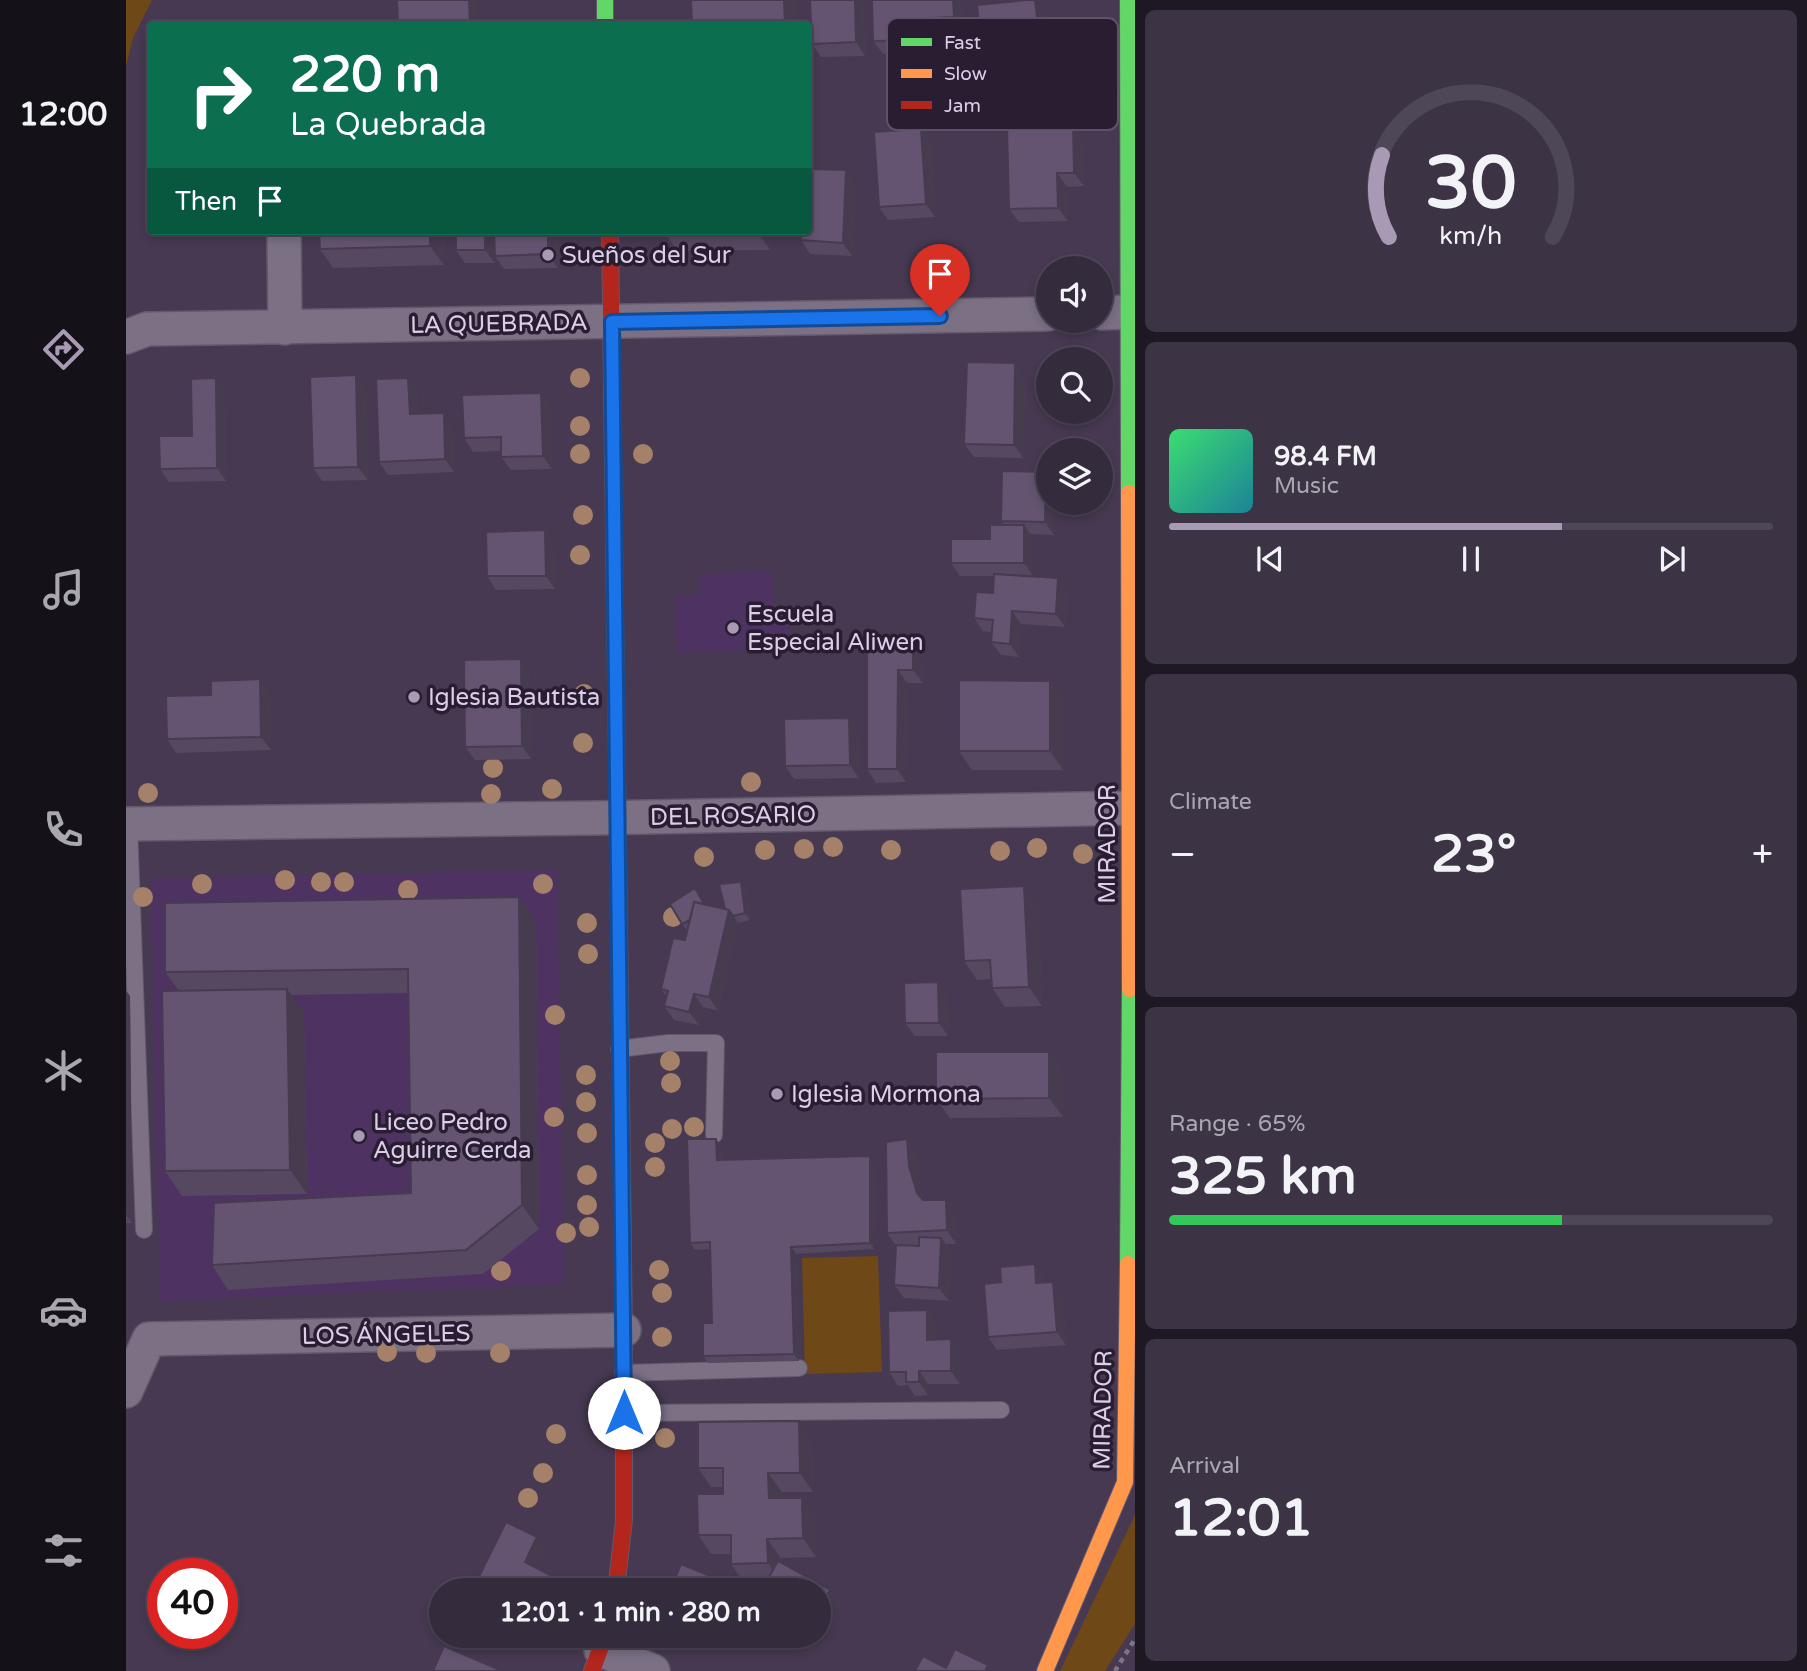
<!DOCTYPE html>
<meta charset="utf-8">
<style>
body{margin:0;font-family:"Varela Round",sans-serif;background:#3c3344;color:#f1f3f6;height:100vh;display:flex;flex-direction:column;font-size:26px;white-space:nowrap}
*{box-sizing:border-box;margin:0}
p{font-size:23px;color:#a9a7b0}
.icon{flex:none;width:38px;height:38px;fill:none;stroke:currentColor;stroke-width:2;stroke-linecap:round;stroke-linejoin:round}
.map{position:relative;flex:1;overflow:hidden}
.details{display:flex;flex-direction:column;gap:10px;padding:10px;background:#1d1822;width:672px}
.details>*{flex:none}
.guide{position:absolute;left:21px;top:21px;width:665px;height:214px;border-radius:7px;box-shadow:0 4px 10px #0003,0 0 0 2px #4e4757;background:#0b6e4f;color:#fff;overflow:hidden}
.controls{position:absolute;left:910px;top:256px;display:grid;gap:14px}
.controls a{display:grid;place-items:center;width:77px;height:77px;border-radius:50%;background:#342b3d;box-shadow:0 4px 10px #0003,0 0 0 2px #4e4757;font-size:35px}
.speed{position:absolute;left:21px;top:1558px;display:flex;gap:14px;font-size:35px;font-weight:700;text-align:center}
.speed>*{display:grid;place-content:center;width:91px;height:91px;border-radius:50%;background:#342b3d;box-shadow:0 4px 10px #0003,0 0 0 2px #4e4757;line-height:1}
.speed .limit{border:10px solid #d22;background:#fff;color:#111}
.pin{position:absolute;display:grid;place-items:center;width:60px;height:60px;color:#fff;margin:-72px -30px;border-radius:50% 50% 50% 0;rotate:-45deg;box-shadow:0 0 7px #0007}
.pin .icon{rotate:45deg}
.me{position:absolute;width:77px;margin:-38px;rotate:0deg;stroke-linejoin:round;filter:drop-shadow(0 0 5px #0008)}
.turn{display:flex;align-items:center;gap:24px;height:147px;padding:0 28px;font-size:32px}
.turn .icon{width:91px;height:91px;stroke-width:2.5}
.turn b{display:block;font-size:49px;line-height:60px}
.then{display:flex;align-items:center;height:66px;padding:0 28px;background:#0003;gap:14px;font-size:26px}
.big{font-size:52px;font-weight:800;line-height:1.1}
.details .card{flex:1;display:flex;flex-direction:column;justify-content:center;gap:10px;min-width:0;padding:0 24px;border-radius:10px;background:#3c3344}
.details .dial{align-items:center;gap:0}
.dial svg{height:182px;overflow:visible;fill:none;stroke:#4e4757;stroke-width:7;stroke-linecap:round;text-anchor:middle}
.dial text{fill:#f1f3f6;stroke:none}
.song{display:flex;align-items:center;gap:21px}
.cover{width:84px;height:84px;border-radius:10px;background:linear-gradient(135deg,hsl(140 70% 55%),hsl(190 70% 35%))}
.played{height:7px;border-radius:4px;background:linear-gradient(90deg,#a89ab4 65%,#4e4757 65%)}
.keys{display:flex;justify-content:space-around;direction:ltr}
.heat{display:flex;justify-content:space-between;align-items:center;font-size:38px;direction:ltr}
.charge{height:10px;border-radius:5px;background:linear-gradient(90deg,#34c759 65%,#4e4757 0)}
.trip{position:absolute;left:303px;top:1578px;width:402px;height:70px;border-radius:35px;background:#342b3d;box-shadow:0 4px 10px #0003,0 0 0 2px #4e4757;font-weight:800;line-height:70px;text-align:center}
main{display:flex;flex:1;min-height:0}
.menu{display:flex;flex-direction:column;width:126px;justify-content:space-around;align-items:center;background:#151118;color:#a9a7b0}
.menu .icon{width:49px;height:49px}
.menu .active{color:#a89ab4}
.menu b{font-size:32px;color:#f1f3f6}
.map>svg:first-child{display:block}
.built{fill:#4e3362}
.green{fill:#6f4817}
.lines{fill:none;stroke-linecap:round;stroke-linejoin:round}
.lane-casing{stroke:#62576b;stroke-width:18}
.street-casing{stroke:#62576b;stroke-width:36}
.fast-casing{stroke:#62576b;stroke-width:18}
.slow-casing{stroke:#62576b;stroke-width:18}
.jam-casing{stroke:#62576b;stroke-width:18}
.path{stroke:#7f7587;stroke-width:4.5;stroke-dasharray:5 5;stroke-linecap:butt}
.lane{stroke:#7b7084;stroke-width:16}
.street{stroke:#7b7084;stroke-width:33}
.fast{stroke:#63d668;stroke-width:16}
.slow{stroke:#ff974d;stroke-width:16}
.jam{stroke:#b3261e;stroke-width:16}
.tree{fill:#a68169}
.wall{fill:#564861}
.shaded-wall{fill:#463b4f}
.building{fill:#645471;stroke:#463b4f;stroke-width:2}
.route-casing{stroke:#114b97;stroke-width:18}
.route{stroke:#1a73e8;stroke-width:12}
.poi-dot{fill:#a89ab4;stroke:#281d31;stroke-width:2.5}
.labels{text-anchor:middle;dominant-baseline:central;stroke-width:7;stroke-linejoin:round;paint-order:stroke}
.poi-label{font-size:24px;fill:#dccee9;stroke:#281d31;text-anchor:start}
.street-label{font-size:24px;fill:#dccee9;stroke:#281d31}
.key{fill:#281d31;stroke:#5e5268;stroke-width:2}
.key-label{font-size:19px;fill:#dccee9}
</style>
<main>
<nav class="menu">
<b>12:00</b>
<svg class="icon active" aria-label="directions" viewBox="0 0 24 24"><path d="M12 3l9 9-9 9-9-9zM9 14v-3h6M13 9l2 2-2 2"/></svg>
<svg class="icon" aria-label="music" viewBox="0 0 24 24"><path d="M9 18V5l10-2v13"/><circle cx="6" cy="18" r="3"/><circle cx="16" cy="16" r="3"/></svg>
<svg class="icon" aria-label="phone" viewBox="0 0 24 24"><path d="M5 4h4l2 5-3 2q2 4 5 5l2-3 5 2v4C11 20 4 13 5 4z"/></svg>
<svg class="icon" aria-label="climate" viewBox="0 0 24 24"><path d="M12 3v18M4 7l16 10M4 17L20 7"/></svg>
<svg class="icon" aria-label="car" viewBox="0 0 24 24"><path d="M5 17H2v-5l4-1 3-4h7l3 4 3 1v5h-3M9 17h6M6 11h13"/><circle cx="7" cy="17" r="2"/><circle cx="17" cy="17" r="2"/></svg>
<svg class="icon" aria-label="filters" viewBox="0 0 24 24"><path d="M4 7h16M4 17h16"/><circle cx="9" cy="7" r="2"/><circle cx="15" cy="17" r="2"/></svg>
</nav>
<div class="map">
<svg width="1009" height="1671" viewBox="0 0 1009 1671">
<rect width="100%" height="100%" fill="#463951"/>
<path class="built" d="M646 571 647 608H663L664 648 551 653 549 596 574 594V574Z
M431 870 438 1284 34 1301 25 878Z"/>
<path class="green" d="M0 0H26L7 38 0 66Z
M752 1256 756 1372 679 1374 676 1258Z
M1009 1515V1624L979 1671H934Z"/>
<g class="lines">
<defs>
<path id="lane" d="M3 824 18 1230
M493 1049 542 1043H590L588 1135
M497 1373 673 1368
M498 1413 875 1410"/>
<path id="street" d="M158 231 159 328
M975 313 1003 312
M0 337 21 329 922 314
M0 824 470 818 1004 808
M0 1391 23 1339 498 1330
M475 1650 527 1671"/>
<path id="fast" d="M479 0V24
M1002 0 1003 493
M491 763 498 1339
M1002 1264 1004 989"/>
<path id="slow" d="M1003 493 1004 989
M919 1671 999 1482 1002 1264"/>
<path id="jam" d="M484 231 491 763
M490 1591 498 1520V1339
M466 1671 479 1636"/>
</defs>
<use href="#lane" class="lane-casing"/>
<use href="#street" class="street-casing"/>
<use href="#fast" class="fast-casing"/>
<use href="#slow" class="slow-casing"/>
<use href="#jam" class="jam-casing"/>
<path class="path" d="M989 1671 1009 1639"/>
<use href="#lane" class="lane"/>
<use href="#street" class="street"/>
<use href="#fast" class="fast"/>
<use href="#slow" class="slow"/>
<use href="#jam" class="jam"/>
</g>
<g class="tree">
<circle cx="454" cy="378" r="10"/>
<circle cx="454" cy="426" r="10"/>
<circle cx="454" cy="454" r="10"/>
<circle cx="517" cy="454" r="10"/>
<circle cx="457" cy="515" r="10"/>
<circle cx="454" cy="555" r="10"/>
<circle cx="458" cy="694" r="10"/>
<circle cx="457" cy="743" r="10"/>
<circle cx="367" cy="768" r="10"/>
<circle cx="625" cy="782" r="10"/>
<circle cx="426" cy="789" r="10"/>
<circle cx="22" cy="793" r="10"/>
<circle cx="365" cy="794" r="10"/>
<circle cx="707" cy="847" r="10"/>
<circle cx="911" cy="848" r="10"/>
<circle cx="678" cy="849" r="10"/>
<circle cx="639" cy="850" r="10"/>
<circle cx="765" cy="850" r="10"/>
<circle cx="874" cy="851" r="10"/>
<circle cx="957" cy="854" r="10"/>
<circle cx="578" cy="857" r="10"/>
<circle cx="159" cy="880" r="10"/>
<circle cx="195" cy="882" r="10"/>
<circle cx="218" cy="882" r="10"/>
<circle cx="76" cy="884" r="10"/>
<circle cx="417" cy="884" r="10"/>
<circle cx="282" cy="890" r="10"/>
<circle cx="17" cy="897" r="10"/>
<circle cx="547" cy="917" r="10"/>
<circle cx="461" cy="923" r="10"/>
<circle cx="462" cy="954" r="10"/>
<circle cx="429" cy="1015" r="10"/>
<circle cx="544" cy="1061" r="10"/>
<circle cx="460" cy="1075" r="10"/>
<circle cx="545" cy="1083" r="10"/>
<circle cx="460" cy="1102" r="10"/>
<circle cx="428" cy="1117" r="10"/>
<circle cx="568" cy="1127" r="10"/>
<circle cx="546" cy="1129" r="10"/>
<circle cx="461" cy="1133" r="10"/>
<circle cx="529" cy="1143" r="10"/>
<circle cx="529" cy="1167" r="10"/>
<circle cx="461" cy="1175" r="10"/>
<circle cx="461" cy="1205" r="10"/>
<circle cx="463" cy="1227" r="10"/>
<circle cx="440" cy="1233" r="10"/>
<circle cx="533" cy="1270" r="10"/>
<circle cx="375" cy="1271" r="10"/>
<circle cx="536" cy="1293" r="10"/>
<circle cx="536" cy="1337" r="10"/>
<circle cx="261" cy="1352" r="10"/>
<circle cx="300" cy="1353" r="10"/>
<circle cx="374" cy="1353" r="10"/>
<circle cx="430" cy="1434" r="10"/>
<circle cx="539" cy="1438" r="10"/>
<circle cx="417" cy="1473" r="10"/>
<circle cx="402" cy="1498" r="10"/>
</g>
<path class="wall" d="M684 0H737L739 56 695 57 686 44Z
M746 0H831L837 8V31H817L818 53 757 54 747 41Z
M918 12 923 57 866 64 856 50Z
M956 137 958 186 941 187 942 221 893 222 883 209Z
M805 142 809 217 762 220 753 207Z
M729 183 726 256 684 254 675 240Z
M317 231 318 265 207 268 194 249Z
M368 231 369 263H339L330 250Z
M368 231H430L432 268 378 269 369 256Z
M538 231H644V250L551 251Z
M899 377 897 458 848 457 838 444Z
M239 389 242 480 196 481 187 468Z
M99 391 100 481 43 482 34 469 66 436Z
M292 391V414L327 427 328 472 262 475 253 462Z
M415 393 424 406 426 469 385 470 375 457V451L347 452 338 438Z
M920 472 922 475V502L928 535 904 534 907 538V576L932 578 942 592 939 627 895 624 893 657 875 655 865 642 866 632 857 631 848 618 867 593 868 576H834L825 563 864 539 878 525 875 521Z
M419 530 428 544 429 589 370 590 361 576Z
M741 643 796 656 797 683H781L780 782 750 783 741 769Z
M395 659 404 672 405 759 349 760 339 747Z
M924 681 937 700V770H846L833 751Z
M143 692 145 750 50 753 41 739Z
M732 731 733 778 668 779 659 766Z
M569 888 579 904 599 909 620 889 624 920 612 923 592 1011 577 1007 573 1025 548 1020 538 1006 541 997 535 989 559 940 562 930 561 931 556 924Z
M912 905 916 1006 879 1007 866 988 865 979 851 980 838 961Z
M410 921 413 1229 357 1274 102 1290 86 1265 285 1193 282 993 165 995 178 1013 181 1194 56 1196 39 1171 53 991 39 972Z
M812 982 821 996 822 1036H789L779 1023Z
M0 991 4 996 6 1223H0Z
M923 1052 936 1071 937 1117 824 1118 810 1099Z
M590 1139 595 1146 596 1160 749 1163 748 1249 670 1254 673 1361 582 1363 577 1356 586 1323 584 1249 569 1250 564 1243Z
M781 1139 790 1153 793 1179 798 1200H820L829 1214 830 1244H820L825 1251 823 1301 778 1298 768 1285 770 1246 761 1233Z
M909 1264 918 1278V1282L937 1295 940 1345 871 1350 862 1337 875 1282Z
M801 1310 810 1323V1340L825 1339 834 1352V1384H802V1395L789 1396 782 1385 772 1386 763 1372Z
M673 1421 686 1440 687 1492H656V1498H676L690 1517V1557L655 1558V1562L713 1603 696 1635 693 1633V1591L640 1582 618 1583 605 1564V1554H585L572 1535 597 1494V1487H585L572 1468Z
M394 1636H413L409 1644Z
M560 1636H586L582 1645Z"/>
<path class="shaded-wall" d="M343 0H351L352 24H344Z
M658 0H671L672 24H659Z
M729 0H737L739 56 730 42Z
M827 0H831L837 8V31L828 17Z
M909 0 918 12 923 57 914 44Z
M808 18 817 31 818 53 808 40Z
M947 124 956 137 958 186 948 173Z
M795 129 805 142 809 217 800 204Z
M720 170 729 183 726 256 717 243Z
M931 173 941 187 942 221 932 208Z
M304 231H317L318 265 304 246Z
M359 231H368L369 263 359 250Z
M422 231H430L432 268 422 254Z
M631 231H644V250Z
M889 363 899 377 897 458 888 445Z
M230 375 239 389 242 480 232 467Z
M90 378 99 391 100 481 91 468Z
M282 378 292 391 293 427 284 414Z
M415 393 424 406 426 469 417 456Z
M318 413 327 427 328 472 319 459Z
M920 472 922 475V502H929L928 535 919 522Z
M898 525 907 538V576L898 563Z
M419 530 428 544 429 589 420 576Z
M932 578 942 592 939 627 930 614Z
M886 611 895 624 893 657 884 644Z
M787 643 796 656 797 683 787 670Z
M395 659 404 672 405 759 396 746Z
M772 670 781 683 780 782 771 769Z
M134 679 143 692 145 750 135 737Z
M924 681 937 700V770L924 751Z
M723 718 732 731 733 778 724 765Z
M615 882 620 889 624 920 619 913Z
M898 886 912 905 916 1006 903 987Z
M393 897 410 921 413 1229 396 1205Z
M603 910 612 923 592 1011 583 997Z
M812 982 821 996 822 1036 813 1023Z
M161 989 178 1013 181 1194 164 1170Z
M0 991 4 996 6 1223 0 1215Z
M568 994 577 1007 573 1025 563 1012Z
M923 1052 936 1071 937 1117 923 1098Z
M590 1139 595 1146 596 1167 591 1160Z
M781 1139 790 1153 793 1179 800 1206 791 1193 783 1166Z
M744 1156 749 1163 748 1249 744 1243Z
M820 1200 829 1214 830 1244 821 1230Z
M815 1238 825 1251 823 1301 813 1288Z
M665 1247 670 1254 673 1361 668 1354Z
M909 1264 918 1278 920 1296 910 1283Z
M927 1282 937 1295 940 1345 931 1332Z
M801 1310 810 1323 811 1353 801 1340Z
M825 1339 834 1352V1384L825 1371Z
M793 1371 802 1384V1395L793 1382Z
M673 1421 686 1440 687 1492 674 1473Z
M642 1473 656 1492V1517L643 1498Z
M676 1498 690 1517V1557L677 1538Z
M411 1537 420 1550 408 1575 399 1562Z
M641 1539 655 1558V1582L642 1563Z
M426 1576 435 1589V1591H419Z
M594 1580 601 1591H590Z
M704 1590 713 1603 696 1635 693 1631V1610Z
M404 1636H413L409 1644Z
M576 1636H586L582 1645Z
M862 1665 866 1671H859Z"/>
<path class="building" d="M271 0H343L344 24H272Z
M565 0H658L659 24H566Z
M684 0H729L730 42 686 44Z
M746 0H827L828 17 808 18V40L747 41Z
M901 0H909L914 44 856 50 851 5Z
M947 124 948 173H931L932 208 883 209 881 126Z
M795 129 800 204 753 207 748 132Z
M682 169 720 170 717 243 675 240V231H682Z
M193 231H304V246L194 249Z
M330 231H359V250H330Z
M368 231H422V254L369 256Z
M538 231H604L538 232Z
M841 362 889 363 888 445 838 444Z
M230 375 232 467 187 468 184 377Z
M90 378 91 468 34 469 33 436H66L65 379Z
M282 378 284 414 318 413 319 459 253 462 250 379Z
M415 393 417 456 375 457V437L338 438 336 395Z
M876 471 920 472 919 522 875 521Z
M864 525H898V563H825V539H864Z
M419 530 420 576H361L360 532Z
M868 574 932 578 930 614 886 611 884 644 865 642 867 620 848 618 850 592 867 593Z
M741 643H787V670H772L771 769H741Z
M395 659 396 746 339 747 338 660Z
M134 679 135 737 41 739 40 696 85 695V681Z
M833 680 924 681V751H833Z
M723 718 724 765 659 766 658 719Z
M615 882 619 913 607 916 603 910 599 909 593 884Z
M898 886 903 987 866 988 864 960 838 961 834 889Z
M569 888 578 904 568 902 564 920 556 924 544 904Z
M393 897 396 1205 340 1250 86 1265 88 1203 285 1193 282 969 39 972V903Z
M568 902 603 910 583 997 568 994 563 1012 538 1006 542 991 535 989 547 938 559 940Z
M812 982 813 1023H779L778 983Z
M161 989 164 1170 39 1171 36 991Z
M810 1052H923V1098L810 1099Z
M561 1139H590L591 1160 744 1156V1243L665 1247 668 1354 577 1356V1323H586L584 1242 564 1243Z
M781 1139 783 1166 791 1193 797 1200H820L821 1230 761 1233 760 1142Z
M793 1237 815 1238 813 1288 768 1285 770 1245 793 1246Z
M909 1264 910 1283 927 1282 931 1332 862 1337 858 1284 875 1282 874 1267Z
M801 1310V1340L825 1339V1371H793V1382H780V1372H763L762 1311Z
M673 1421 674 1473H642L643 1498H676L677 1538 641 1539 642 1563 605 1564V1535H572L571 1494H597V1468H572V1422Z
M380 1522 411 1537 399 1562 426 1576 419 1591H346Z
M652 1561 704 1590 693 1610V1591H635Z
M555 1564 594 1580 590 1591H544Z
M318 1646 374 1670 373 1671H307Z
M829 1649 862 1665 859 1671H789L797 1656 820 1668Z"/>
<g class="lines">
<defs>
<path id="route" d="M498 1413 486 322 814 316"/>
</defs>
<use href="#route" class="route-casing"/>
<use href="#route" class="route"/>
</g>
<g class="poi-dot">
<circle cx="422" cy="255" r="7"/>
<circle cx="607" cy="628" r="7"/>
<circle cx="288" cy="697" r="7"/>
<circle cx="651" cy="1094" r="7"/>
<circle cx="233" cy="1136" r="7"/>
</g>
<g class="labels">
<g class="poi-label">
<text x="436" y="255">Sueños del Sur</text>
<text x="621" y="614">Escuela<tspan x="621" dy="28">Especial Aliwen</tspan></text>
<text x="302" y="697">Iglesia Bautista</text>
<text x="665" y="1094">Iglesia Mormona</text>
<text x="247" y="1122">Liceo Pedro<tspan x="247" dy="28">Aguirre Cerda</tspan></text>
</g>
<g class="street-label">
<text transform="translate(373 324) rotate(-1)">LA QUEBRADA</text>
<text transform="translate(607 816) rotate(-1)">DEL ROSARIO</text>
<text transform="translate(981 844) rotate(-90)">MIRADOR</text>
<text transform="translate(260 1335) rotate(-1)">LOS ÁNGELES</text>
<text transform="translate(977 1410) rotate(-89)">MIRADOR</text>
</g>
</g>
<rect x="761" y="18" width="231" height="112" rx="10" class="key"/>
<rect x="775" y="38" width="31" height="8" fill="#63d668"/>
<rect x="775" y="69" width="31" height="9" fill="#ff974d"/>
<rect x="775" y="101" width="31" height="8" fill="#b3261e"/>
<g class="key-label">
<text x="818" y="49">Fast</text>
<text x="818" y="80">Slow</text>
<text x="818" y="112">Jam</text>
</g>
</svg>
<div class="controls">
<a><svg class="icon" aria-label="sound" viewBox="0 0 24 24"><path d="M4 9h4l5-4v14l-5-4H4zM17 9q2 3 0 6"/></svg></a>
<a><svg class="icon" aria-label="search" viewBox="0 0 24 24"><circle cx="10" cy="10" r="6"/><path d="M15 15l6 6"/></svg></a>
<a><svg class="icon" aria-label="layers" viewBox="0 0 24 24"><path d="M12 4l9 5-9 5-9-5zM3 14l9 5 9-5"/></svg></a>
</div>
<div class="speed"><div class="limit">40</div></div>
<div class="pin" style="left:814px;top:316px;background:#d93025"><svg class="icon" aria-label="arrive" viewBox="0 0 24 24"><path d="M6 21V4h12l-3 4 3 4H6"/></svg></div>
<svg class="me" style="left:498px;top:1413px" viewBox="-20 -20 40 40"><circle r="19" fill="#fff"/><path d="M0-13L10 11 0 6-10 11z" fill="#1a73e8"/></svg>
<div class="trip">12:01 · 1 min · 280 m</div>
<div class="guide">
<div class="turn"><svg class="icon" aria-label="right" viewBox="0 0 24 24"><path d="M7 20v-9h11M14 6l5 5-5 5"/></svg><div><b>220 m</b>La Quebrada</div></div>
<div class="then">Then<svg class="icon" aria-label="arrive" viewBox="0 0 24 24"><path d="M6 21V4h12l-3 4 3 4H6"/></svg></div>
</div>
</div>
<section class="details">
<div class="card dial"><svg viewBox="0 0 100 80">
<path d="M14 69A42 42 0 1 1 86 69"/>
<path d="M14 69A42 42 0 0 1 11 33" stroke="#a89ab4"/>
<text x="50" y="56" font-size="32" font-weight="700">30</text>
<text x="50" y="72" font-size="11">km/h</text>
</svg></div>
<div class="card">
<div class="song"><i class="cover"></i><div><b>98.4 FM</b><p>Music</p></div></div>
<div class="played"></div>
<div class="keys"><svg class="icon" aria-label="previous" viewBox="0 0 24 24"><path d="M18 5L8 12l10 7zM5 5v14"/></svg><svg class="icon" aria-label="pause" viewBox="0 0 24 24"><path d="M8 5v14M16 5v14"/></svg><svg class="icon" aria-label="next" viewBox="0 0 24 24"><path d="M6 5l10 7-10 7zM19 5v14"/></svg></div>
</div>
<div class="card"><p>Climate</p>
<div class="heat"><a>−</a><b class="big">23°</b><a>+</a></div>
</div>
<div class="card"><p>Range · 65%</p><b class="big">325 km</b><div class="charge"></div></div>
<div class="card"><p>Arrival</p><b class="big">12:01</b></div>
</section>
</main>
